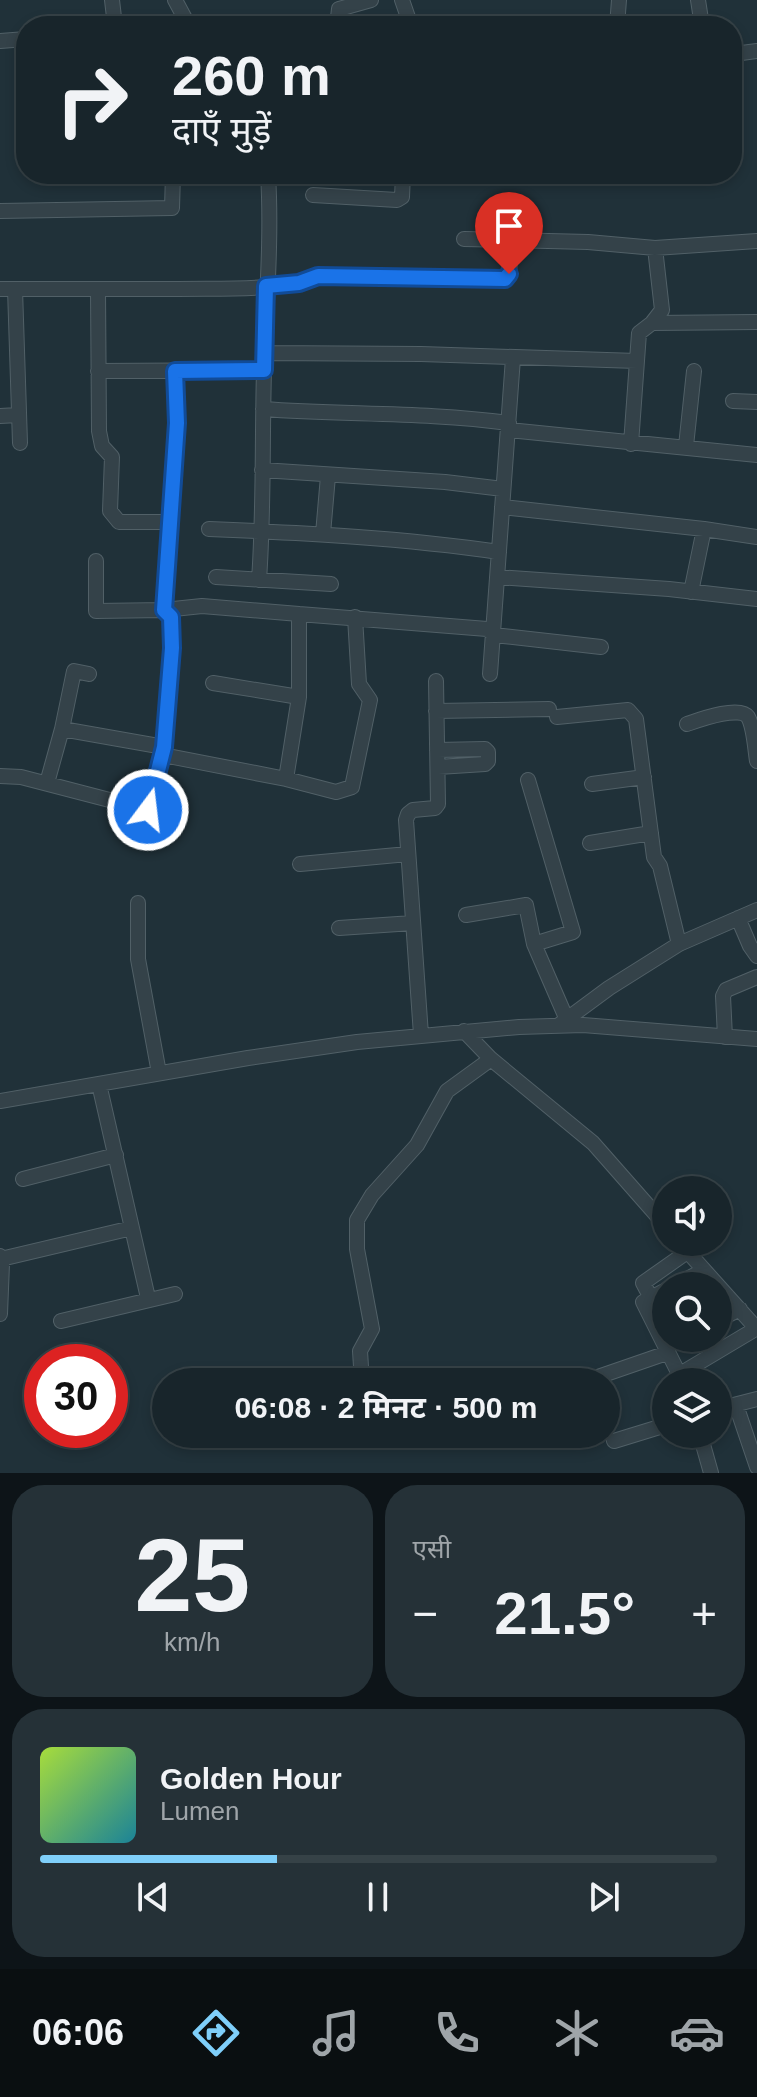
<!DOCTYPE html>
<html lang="hi">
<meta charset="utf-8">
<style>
body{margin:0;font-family:Helvetica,"Noto Sans Devanagari",sans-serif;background:#253137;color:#f1f3f6;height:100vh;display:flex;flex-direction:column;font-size:30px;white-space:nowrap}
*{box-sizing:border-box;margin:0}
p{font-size:26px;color:#9fa5a9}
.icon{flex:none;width:44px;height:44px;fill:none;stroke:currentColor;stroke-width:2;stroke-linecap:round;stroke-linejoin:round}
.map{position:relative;height:1473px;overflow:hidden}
.details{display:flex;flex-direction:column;gap:12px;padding:12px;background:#0d1418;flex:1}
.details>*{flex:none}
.guide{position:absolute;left:16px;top:16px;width:726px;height:168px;border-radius:32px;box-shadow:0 4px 12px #0003,0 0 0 2px #364247;background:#18252b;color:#f1f3f6;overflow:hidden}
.tools{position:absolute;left:652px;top:1176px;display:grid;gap:16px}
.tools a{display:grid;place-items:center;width:80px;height:80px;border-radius:50%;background:#18252b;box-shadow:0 4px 12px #0003,0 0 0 2px #364247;font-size:40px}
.speed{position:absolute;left:24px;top:1344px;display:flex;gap:16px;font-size:40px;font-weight:700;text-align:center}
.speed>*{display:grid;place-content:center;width:104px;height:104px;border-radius:50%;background:#18252b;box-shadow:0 4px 12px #0003,0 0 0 2px #364247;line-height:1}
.speed .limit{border:12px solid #d22;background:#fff;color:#111}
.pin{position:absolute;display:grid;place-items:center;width:68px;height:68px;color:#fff;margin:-82px -34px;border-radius:50% 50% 50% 0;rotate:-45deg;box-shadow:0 0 8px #0007}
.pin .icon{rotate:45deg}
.me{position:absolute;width:88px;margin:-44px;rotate:15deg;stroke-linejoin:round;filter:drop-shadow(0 0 6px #0008)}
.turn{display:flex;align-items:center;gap:28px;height:168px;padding:0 24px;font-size:36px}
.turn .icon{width:104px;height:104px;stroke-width:2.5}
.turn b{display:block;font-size:56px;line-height:68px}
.big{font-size:60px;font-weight:700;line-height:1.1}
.details .tile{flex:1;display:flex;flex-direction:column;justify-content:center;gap:12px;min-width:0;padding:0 28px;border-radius:32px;background:#253137}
.details .dial{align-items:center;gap:0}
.dial b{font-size:104px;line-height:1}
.song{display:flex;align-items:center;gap:24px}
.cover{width:96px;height:96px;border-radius:12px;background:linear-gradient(135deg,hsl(80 70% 55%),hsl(190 70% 35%))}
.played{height:8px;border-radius:4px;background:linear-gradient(90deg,#7fcffa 35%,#364247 35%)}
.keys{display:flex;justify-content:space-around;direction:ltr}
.heat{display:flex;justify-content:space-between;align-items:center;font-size:44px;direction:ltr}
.details .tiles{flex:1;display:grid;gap:12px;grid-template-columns:1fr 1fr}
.tile:last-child{grid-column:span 2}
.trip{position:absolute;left:152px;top:1368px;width:468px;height:80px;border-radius:40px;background:#18252b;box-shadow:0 4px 12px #0003,0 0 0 2px #364247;font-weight:700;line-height:80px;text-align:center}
.dock{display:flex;height:128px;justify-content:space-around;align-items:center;background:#0a0f11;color:#9fa5a9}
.dock .icon{width:56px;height:56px}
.dock .active{color:#7fcffa}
.dock b{font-size:36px;color:#f1f3f6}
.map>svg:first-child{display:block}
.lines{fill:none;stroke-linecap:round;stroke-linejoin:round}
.minor-casing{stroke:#516067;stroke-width:16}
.minor{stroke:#344249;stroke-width:14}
.route-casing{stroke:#114b97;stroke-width:20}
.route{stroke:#1a73e8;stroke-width:14}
</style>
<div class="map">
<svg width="757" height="1473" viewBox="0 0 757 1473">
<rect width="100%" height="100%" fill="#203139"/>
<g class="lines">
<defs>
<path id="minor" d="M112 0 115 26
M175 0 189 26
M402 0 411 26
M698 0 702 26
M337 26 339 9 371 0
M617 26 619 0
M0 41 26 39
M734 54 757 51
M313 195 397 200 402 197 403 174
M0 211 172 208 173 174
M464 239 588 242 655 248 757 241
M0 289C59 289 119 289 178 289 224 288 274 292 318 276L505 279 509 274 511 246 517 241
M15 289 20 443
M98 290 99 431 102 446 112 457 110 511 119 522H171
M652 323 757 322
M264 353 421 354 637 361
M98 371 264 370
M175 371 177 423 164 610 202 606 299 614
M733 401 757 402
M263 409C345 415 427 412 509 423
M0 416 18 415
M509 430 757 455
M631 444 639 333 652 323 662 310 655 248
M686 446 694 371
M262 470 445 482 503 489
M502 507 704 529 757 537
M209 529C306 533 403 538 499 552
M323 534 328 476
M96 561V611L164 610 171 617 172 648 164 747
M216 577 331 584
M497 577 669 589 757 599
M259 580C264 510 262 441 264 371 266 305 272 239 268 174
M691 592 704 529
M490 674 513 358
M213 683 299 697
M436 711 549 709
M557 717 628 710 636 719 654 857 660 866 679 944
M687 724C699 720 740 705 748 717 754 727 755 749 757 761
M62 729 74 671 89 674
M437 750 485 749 488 752V761L485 764 438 767
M163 755 286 779 336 792 352 787 370 700 359 684 355 617
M0 776 21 777 148 810
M286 779 299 697V614L487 629 494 635 601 647
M528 780 573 932 534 944
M47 783 62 729 164 747 148 810 149 837
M592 784 644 777
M590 843 651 833
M300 864 408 854
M138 903V959L159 1073
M466 915 526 905 534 944 567 1020
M738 918 750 946 757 956
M339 928 413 923
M559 1025 609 988 679 944 757 910
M464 1031 491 1059 593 1143 666 1226
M421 1035 406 820 408 814 413 810 435 808 438 804 436 681
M725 1037 723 996 726 990 757 977
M99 1084 148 1298
M0 1101 248 1058 357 1042 519 1027 583 1025 757 1039
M23 1179 116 1155
M679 1242 757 1329
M0 1256 2 1264 0 1314
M1 1259 132 1228
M674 1286 704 1270
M666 1290 643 1302 683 1382
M651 1298 643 1283 687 1252
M718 1320 740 1309
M61 1321 175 1294
M680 1374 757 1328
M362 1382 360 1351 372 1329 357 1249V1220L372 1195 417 1145 447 1091 491 1059
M583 1382 667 1353
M736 1405 757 1467
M718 1409 757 1399
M373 1434 374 1436
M700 1434 711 1473
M614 1441 666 1425"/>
</defs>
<use href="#minor" class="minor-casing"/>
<use href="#minor" class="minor"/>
</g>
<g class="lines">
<defs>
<path id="route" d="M148 810 164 747 172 648 171 617 164 610 177 423 175 371 264 370 266 286 299 283 318 276 505 279 509 274"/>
</defs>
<use href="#route" class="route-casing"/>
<use href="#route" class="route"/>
</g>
</svg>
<div class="tools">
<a><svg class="icon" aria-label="sound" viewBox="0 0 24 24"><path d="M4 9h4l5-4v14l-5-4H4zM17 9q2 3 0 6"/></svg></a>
<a><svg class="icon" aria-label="search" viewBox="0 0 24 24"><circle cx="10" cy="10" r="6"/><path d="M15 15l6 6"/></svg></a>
<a><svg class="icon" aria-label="layers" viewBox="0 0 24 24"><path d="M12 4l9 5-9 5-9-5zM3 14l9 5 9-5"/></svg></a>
</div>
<div class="speed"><div class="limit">30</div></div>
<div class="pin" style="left:509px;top:274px;background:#d93025"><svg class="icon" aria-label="arrive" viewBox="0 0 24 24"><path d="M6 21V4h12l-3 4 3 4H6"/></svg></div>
<svg class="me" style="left:148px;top:810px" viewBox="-20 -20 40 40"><circle r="17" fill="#1a73e8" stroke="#fff" stroke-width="3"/><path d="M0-11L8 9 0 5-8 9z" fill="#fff"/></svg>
<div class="trip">06:08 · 2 मिनट · 500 m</div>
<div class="guide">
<div class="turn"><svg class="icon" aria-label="right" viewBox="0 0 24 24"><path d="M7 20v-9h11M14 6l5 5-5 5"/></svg><div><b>260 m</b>दाएँ मुड़ें</div></div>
</div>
</div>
<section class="details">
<div class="tiles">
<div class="tile dial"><b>25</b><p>km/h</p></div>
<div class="tile"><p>एसी</p>
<div class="heat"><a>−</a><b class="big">21.5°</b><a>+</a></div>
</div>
<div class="tile">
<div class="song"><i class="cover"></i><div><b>Golden Hour</b><p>Lumen</p></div></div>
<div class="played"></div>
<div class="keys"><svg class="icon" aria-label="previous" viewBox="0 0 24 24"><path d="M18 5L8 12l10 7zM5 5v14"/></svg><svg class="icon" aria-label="pause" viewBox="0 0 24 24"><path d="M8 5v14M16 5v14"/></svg><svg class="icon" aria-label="next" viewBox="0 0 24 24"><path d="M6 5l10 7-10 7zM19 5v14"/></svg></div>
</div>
</div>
</section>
<nav class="dock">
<b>06:06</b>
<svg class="icon active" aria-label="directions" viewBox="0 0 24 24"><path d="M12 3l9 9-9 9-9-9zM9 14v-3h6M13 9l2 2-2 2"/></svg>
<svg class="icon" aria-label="music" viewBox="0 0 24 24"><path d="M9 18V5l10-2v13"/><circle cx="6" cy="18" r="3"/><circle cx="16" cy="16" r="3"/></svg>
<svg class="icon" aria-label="phone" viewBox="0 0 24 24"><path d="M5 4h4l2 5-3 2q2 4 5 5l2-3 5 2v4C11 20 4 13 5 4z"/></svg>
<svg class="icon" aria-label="climate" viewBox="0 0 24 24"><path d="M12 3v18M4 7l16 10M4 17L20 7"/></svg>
<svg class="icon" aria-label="car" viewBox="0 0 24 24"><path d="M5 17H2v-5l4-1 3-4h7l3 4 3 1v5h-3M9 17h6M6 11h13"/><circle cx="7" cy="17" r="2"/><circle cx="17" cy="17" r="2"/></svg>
</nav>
